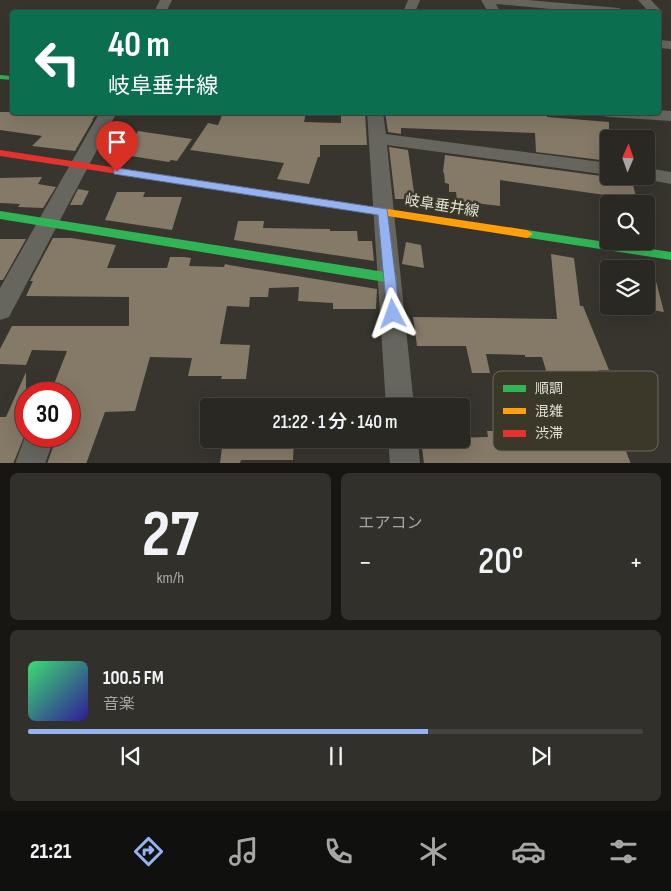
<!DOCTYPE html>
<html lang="ja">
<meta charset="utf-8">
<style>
body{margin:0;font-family:"Sofia Sans Condensed","Noto Sans JP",sans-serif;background:#31302a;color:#f1f3f6;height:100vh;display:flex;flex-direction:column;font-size:19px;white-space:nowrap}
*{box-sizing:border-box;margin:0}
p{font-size:16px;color:#a5a6a5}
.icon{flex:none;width:28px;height:28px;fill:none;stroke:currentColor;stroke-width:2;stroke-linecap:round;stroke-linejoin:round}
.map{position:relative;height:463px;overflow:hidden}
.drawer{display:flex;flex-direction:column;gap:10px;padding:10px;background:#171613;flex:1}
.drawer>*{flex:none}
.banner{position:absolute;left:10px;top:10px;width:651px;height:105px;border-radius:5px;box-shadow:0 5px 20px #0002,0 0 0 1px #454440;background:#0b6e4f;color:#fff;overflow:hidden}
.needle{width:32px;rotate:2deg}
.buttons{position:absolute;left:600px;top:130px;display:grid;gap:10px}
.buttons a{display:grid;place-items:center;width:55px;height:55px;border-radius:5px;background:#292822;box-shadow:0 5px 20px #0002,0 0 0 1px #454440;font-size:25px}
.speed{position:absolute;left:15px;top:382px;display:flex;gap:10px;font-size:25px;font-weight:700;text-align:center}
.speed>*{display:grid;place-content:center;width:65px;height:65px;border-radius:50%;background:#292822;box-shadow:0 5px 20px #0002,0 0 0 1px #454440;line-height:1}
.speed .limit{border:8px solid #d22;background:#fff;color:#111}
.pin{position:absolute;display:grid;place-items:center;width:42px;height:42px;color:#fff;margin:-51px -21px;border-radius:50% 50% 50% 0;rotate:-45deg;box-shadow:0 0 5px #0007}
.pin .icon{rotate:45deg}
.me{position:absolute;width:55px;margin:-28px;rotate:356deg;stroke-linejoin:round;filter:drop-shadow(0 0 4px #0008)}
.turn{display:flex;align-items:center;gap:18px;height:105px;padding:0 15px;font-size:22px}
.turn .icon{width:65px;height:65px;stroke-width:2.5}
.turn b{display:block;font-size:35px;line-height:42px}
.big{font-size:38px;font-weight:600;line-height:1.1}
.drawer .card{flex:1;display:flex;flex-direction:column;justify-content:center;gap:8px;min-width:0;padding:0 18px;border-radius:8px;background:#31302a}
.drawer .dial{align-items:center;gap:0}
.dial b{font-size:65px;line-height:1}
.song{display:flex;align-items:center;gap:15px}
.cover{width:60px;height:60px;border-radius:8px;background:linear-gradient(135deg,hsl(140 70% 55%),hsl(250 70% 35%))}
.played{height:5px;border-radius:2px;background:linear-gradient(90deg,#95b2f1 65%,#454440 65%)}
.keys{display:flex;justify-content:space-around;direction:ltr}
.heat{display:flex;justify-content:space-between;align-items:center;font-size:28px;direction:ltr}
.drawer .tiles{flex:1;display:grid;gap:10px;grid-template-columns:1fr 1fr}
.card:last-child{grid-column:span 2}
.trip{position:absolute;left:200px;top:398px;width:270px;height:50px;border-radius:5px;background:#292822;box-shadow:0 5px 20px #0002,0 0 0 1px #454440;font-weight:600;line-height:50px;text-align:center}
.dock{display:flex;height:80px;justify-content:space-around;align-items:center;background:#10100e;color:#a5a6a5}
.dock .icon{width:35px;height:35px}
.dock .active{color:#95b2f1}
.dock b{font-size:22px;color:#f1f3f6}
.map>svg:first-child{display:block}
.building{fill:#857967}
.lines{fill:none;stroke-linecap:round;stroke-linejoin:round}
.lane{fill:#66655e;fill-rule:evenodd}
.street{fill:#66655e;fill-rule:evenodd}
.fast{fill:#30b455;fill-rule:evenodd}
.slow{fill:#ff9f0a;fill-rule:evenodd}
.jam{fill:#e5322d;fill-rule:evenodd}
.route{fill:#95b2f1;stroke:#61749d}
.labels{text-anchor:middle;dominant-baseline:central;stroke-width:5;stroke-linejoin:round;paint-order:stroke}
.street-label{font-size:15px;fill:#e2e0d7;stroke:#3b3729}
.key{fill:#3b3729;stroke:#6d6a5d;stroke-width:1}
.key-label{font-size:14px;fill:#e2e0d7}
</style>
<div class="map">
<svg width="671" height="464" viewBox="0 0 671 464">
<rect width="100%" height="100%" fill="#37352d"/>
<path class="building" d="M0 112H98L92 120H93L75 151 32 146 42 136 0 130Z
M255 112H306L304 122 341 123V112H365L367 145H320V157H318L309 184 277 179 284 163 190 150 208 123 218 125 223 113 254 115Z
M385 112 516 113 547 116V117L609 122V161L536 152 535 133 401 128V134L388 132Z
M109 130 136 134 138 131 192 139 177 161 171 160 169 162 99 151Z
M389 147 408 150 415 199H395Z
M445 155 609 177H631L638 204H614L612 196 500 180V206L457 201 456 192H449V184L445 183 444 173 443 172Z
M42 177 38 184 56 187 43 208 18 207 20 204 0 203V178Z
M78 189 89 191 82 205H70Z
M117 192H145L143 197H182L172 230 105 220Z
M238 221H264L263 228 330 229V231H357L358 241H372L374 261 234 240Z
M53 238H71L116 245 107 268H167L170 257H184L191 258 189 266 224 267 225 264 229 265 377 289 376 309H333V303L298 301 299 287 269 288 268 297H250L249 307 227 306 220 344 250 345 246 379H221L222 376H188L192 358 150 357 135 411 105 412 86 464H47L57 436H69V394H50L67 351 32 350 26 365 0 364V349L12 326H129V297L26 296 33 281H30Z
M0 239H26L3 280H0Z
M406 242 421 245 424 268 402 264Z
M551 254 574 258 580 306H583L609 370H598L608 398 581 397 592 433 599 434 601 438 612 439 615 446H624L631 464H424L421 439 488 437 487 431H506L505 425 562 424 542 357H525V355L486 354 490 373H472L466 346H417L413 317 557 319Z
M646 266H652L664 312 646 309Z
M26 372V432L13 464H0V417H6Z
M246 439H294L293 460H241L240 463H220L223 440Z"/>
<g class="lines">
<path class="lane" d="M409 10 412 12H383L386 10Z"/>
<path class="street" d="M160 0H172L166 12H154Z
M408 0H420L415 12H403Z
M481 0H528L619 8 625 12H583L496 4 500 12H488Z
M638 0H651L662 12 659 15V12H649Z
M659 40 671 41V49L659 48Z
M659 110 671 111V121L609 117 603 116 601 112H659Z
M100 112H117L9 317 0 320V288Z
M367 112H383L386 134 609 163V175L387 145 414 406H386Z
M646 168 671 172V184L639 178 638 176H646Z
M26 434V436H55L45 464H15Z
M388 439H418L420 464H390Z"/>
<path class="fast" d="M0 75 12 76V80L0 79Z
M0 211 391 273 395 275 397 278 395 281 391 283 0 219Z
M527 230 671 252V260L523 237 521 234 523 231Z"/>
<path class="slow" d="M157 174 527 230 533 234 527 238 153 179 152 177Z"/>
<path class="jam" d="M0 150 157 174 162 177 157 180 0 156Z"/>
</g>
<path class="route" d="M117 168 387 209 400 314 398 318 393 320 389 318 387 314 378 215 114 174V169Z"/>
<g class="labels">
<g class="street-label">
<text transform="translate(442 206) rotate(9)">岐阜垂井線</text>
</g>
</g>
<rect x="493" y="371" width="165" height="80" rx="8" class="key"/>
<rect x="503" y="385" width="23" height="7" fill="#30b455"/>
<rect x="503" y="408" width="23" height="6" fill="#ff9f0a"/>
<rect x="503" y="430" width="23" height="7" fill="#e5322d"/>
<g class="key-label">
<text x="535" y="393">順調</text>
<text x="535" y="416">混雑</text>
<text x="535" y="438">渋滞</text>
</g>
</svg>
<div class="buttons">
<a><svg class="needle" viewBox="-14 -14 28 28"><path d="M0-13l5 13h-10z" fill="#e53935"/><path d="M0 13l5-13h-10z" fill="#a5a6a5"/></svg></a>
<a><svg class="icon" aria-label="search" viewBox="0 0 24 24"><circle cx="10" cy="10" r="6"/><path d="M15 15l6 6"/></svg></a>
<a><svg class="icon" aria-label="layers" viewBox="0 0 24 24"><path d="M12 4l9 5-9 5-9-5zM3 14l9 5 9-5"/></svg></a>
</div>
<div class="speed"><div class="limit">30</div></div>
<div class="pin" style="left:117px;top:172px;background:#d93025"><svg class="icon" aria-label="arrive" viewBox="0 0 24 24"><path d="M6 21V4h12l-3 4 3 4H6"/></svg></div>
<svg class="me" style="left:393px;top:314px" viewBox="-20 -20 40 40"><path d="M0-17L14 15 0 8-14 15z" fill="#95b2f1" stroke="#fff" stroke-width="4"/></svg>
<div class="trip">21:22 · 1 分 · 140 m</div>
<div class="banner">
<div class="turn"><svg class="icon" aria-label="left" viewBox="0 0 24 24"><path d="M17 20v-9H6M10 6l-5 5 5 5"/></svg><div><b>40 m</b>岐阜垂井線</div></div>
</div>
</div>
<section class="drawer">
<div class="tiles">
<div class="card dial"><b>27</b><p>km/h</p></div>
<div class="card"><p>エアコン</p>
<div class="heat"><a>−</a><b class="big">20°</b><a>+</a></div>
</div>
<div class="card">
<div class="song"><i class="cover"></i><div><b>100.5 FM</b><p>音楽</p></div></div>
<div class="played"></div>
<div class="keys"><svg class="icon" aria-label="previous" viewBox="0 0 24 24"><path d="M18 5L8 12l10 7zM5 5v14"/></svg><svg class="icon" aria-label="pause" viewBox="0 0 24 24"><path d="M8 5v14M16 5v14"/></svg><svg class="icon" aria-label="next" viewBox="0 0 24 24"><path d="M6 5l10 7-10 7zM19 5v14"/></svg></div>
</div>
</div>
</section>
<nav class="dock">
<b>21:21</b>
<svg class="icon active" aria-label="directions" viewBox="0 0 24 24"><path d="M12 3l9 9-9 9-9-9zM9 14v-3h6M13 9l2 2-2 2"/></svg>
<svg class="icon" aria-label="music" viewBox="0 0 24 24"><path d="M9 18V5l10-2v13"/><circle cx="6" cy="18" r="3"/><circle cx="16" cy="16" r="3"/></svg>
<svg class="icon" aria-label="phone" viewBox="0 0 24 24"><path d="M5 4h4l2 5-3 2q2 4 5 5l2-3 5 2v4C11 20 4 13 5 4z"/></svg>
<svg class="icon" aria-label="climate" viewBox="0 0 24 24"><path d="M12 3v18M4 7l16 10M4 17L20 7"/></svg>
<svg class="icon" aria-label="car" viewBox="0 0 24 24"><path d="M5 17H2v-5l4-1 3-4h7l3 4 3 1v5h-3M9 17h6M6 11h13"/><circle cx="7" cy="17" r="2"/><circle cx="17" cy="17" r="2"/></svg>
<svg class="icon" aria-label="filters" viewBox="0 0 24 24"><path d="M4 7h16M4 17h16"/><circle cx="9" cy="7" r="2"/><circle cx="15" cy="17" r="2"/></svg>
</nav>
